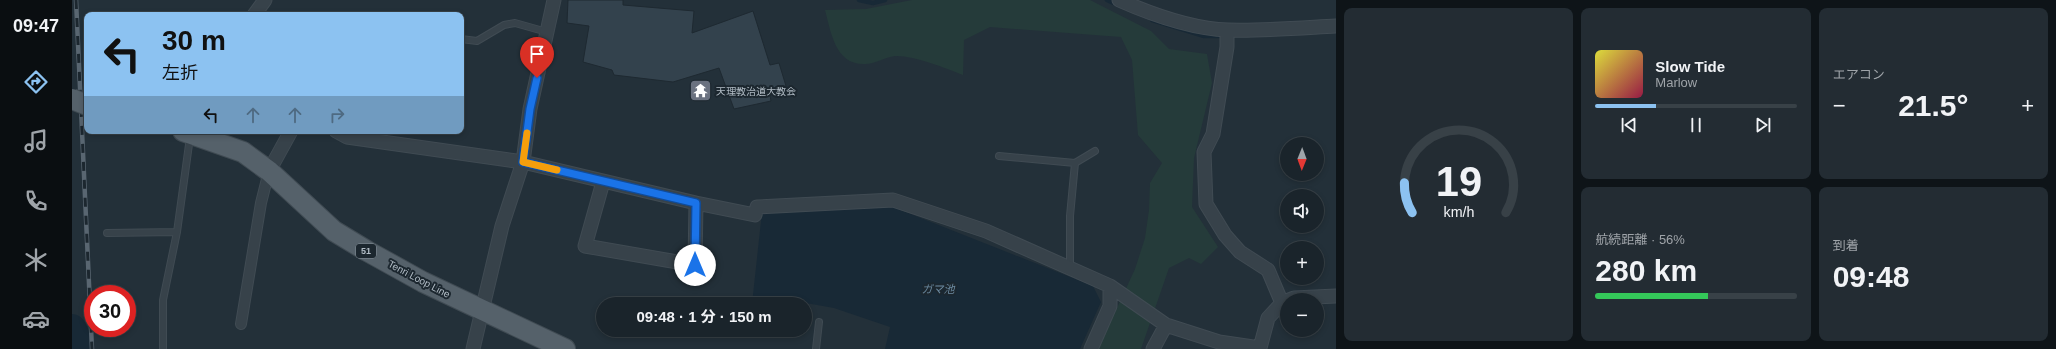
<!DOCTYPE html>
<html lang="ja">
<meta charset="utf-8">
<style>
body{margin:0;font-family:Arial,"Noto Sans JP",sans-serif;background:#232c33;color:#f1f3f6;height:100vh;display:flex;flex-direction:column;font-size:15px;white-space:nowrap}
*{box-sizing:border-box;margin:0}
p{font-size:13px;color:#9fa4a9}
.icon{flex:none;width:22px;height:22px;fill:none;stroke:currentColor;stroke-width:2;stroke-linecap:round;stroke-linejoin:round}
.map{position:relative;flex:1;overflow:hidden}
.sheet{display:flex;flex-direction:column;gap:8px;padding:8px;background:#0e1418;width:720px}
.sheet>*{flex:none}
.banner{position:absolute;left:12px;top:12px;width:380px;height:122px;border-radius:8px;box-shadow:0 2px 6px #0003,0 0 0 1px #384147;background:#8cc2f1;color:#111;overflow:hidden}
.needle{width:26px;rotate:181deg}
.tools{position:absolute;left:1208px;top:137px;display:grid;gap:8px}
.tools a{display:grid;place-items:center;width:44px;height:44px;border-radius:50%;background:#1a242b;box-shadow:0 2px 6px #0003,0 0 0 1px #384147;font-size:20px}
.speed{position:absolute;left:12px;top:285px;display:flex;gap:8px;font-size:20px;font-weight:700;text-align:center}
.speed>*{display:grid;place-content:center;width:52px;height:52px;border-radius:50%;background:#1a242b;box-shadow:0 2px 6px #0003,0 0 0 1px #384147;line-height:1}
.speed .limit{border:6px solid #d22;background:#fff;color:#111}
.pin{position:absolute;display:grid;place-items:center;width:34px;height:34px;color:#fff;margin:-41px -17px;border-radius:50% 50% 50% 0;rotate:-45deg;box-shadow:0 0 4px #0007}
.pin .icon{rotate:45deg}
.me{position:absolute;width:44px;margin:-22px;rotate:0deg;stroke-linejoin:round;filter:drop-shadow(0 0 3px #0008)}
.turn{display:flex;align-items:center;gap:14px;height:84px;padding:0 12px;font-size:18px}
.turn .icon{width:52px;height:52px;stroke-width:2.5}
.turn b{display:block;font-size:28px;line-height:34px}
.lanes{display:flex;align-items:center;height:38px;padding:0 12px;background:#0003;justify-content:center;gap:20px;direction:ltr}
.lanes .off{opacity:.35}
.big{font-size:30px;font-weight:700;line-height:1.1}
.sheet .widget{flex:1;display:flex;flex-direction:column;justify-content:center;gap:6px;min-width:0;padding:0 14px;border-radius:8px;background:#232c33}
.sheet .dial{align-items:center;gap:0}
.dial svg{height:104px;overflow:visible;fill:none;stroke:#384147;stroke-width:7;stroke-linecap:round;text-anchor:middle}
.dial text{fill:#f1f3f6;stroke:none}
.song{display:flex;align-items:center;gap:12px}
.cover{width:48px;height:48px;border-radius:6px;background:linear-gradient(135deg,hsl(60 70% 55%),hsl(340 70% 35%))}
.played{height:4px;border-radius:2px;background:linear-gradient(90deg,#8cc2f1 30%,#384147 30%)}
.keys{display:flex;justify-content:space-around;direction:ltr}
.heat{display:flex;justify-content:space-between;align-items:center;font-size:22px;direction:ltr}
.charge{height:6px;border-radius:3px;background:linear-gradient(90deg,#34c759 56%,#384147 0)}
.sheet .tiles{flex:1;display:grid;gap:8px;grid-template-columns:repeat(3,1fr)}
.widget:first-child{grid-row:span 2}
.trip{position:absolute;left:524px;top:297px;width:216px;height:40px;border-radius:20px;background:#1a242b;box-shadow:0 2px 6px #0003,0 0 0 1px #384147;font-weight:700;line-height:40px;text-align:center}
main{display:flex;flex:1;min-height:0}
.tabs{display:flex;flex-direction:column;width:72px;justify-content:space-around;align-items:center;background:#0a0e11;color:#9fa4a9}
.tabs .icon{width:28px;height:28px}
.tabs .active{color:#8cc2f1}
.tabs b{font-size:18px;color:#f1f3f6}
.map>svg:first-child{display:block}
.green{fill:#253b3a}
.water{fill:#182936}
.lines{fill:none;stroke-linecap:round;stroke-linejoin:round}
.stream{stroke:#182936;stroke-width:4.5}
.river{stroke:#182936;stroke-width:28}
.building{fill:#33424d;stroke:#1e2931}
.service-casing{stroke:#404b53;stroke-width:8}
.pedestrian-casing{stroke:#404b53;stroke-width:12}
.minor-casing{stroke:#404b53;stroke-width:15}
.primary-casing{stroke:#404b53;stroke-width:22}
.service{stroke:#37424a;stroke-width:6}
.pedestrian{stroke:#37424a;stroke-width:10}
.minor{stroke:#37424a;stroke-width:13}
.primary{stroke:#55616a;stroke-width:20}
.rail-casing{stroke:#596671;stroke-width:4.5}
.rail{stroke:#1c272f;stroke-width:3;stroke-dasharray:9;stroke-linecap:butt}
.primary-bridge-casing{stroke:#404b53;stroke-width:22;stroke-linecap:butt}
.primary-bridge{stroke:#55616a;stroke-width:20}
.route-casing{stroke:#114b97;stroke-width:10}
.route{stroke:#1a73e8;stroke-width:7}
.slow{stroke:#f59e0b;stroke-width:7}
.labels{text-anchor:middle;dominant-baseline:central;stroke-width:4;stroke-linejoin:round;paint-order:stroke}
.shield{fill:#1c272f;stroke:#859099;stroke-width:1}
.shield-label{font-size:9px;font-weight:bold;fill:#b2bdc6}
.poi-label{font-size:10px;fill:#b2bdc6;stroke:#1c272f;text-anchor:start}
.street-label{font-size:10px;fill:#b2bdc6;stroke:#1c272f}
.water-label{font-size:11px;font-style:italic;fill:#6d8ca3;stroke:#1c272f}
</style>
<main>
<nav class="tabs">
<b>09:47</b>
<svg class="icon active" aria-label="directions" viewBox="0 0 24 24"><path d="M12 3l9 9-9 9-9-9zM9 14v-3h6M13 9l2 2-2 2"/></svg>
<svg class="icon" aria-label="music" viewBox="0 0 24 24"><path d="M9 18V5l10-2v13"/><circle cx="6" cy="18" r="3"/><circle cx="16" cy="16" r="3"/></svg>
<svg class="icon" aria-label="phone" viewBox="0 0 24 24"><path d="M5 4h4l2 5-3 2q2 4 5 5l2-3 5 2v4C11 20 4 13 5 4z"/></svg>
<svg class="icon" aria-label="climate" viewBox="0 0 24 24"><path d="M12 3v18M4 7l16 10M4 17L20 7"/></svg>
<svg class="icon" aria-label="car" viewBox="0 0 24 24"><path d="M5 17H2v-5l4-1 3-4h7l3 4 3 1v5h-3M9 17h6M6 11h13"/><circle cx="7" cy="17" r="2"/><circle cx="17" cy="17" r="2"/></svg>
</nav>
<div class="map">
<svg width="1264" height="349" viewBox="0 0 1264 349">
<rect width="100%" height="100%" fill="#233039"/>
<path class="green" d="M840 0H1018L1079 31 1097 49 1135 54 1140 83 1122 158 1120 207 1146 247 1129 264 1117 258 1097 268 1069 349H1026L1063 269 1073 238 1077 210 1078 183 1090 163 1066 135 1060 60 1049 37 918 27 892 40 891 75C874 68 840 55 823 56 813 57 803 64 793 64 763 65 759 32 753 10L794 9Z"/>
<path class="water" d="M821 207 1021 286 1029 302 1008 349H813L818 327 762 308 734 303 680 304 690 212Z"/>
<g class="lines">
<path class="stream" d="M787 0 801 3 813 0
M1035 0 1046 5
M1080 20 1132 36H1154"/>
<path class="river" d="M0 328 5 338 7 349"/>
</g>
<path class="building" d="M496 0H551V5L622 11 620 33 681 11 698 65 707 63 714 86 697 90 699 101 662 109 647 68 601 82 542 75 540 70 511 62 517 26 495 23Z"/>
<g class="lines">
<defs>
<path id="service" d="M389 39 405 41 432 25 443 23 475 32
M927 156 1003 163 1023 151
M35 233 105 232
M998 268V216L1003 163
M91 349V300L105 232 118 137
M744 349 747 322"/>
<path id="pedestrian" d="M169 324 189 203 197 171"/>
<path id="minor" d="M1047 0C1081 15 1119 29 1156 30 1192 31 1228 28 1264 26
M182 15 193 0
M264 131 275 137 451 162 624 203 683 215 685 207 821 200 914 231 1038 286 1094 325 1147 342 1188 348 1196 318 1210 303 1196 270 1168 252 1153 235 1134 204 1132 152 1141 134 1155 47V30
M197 171 219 131
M531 182 513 246 623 265 624 203
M1217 300 1222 298 1264 296
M401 349 430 226 451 162 458 109 482 0
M1019 349 1038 306V286
M1081 349 1094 325"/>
<path id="primary" d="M111 131 171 152 197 171 262 231 295 251 351 282 493 349"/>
</defs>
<use href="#service" class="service-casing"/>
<use href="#pedestrian" class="pedestrian-casing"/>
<use href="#minor" class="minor-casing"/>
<use href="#primary" class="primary-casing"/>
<use href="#service" class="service"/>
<use href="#pedestrian" class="pedestrian"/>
<use href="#minor" class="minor"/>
<use href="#primary" class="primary"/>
<defs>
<path id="rail" d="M4 0 20 349"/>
</defs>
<use href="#rail" class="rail-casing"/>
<use href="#rail" class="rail"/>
<defs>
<path id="primary-bridge" d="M0 99 15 105"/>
</defs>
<use href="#primary-bridge" class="primary-bridge-casing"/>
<use href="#primary-bridge" class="primary-bridge"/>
</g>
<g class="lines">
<defs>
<path id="route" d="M465 78 458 109 451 162 624 203 623 265"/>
</defs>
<use href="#route" class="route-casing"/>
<use href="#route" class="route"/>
<path class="slow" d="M455 133 451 162 485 170"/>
</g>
<defs>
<symbol id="temple-square" viewBox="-11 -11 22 22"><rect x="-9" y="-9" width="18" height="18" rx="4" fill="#6b7280" stroke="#1c272f"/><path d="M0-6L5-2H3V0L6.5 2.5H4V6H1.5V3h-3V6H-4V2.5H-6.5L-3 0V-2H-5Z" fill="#fff"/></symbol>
</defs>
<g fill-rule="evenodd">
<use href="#temple-square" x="616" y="78" width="25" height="25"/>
</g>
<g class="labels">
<rect class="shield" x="284" y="244" width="20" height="14" rx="3"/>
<g class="shield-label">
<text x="294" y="251">51</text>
</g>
<g class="poi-label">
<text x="644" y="91">天理教治道大教会</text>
</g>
<g class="street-label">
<text transform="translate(347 279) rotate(28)">Tenri Loop Line</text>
</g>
<g class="water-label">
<text x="866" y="289">ガマ池</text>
</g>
</g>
</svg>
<div class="tools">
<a><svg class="needle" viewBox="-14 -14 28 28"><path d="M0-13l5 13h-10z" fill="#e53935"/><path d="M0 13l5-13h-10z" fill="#9fa4a9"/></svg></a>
<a><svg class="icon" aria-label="sound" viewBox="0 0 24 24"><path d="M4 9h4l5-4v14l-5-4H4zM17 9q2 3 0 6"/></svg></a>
<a>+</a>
<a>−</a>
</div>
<div class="speed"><div class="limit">30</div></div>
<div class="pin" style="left:465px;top:78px;background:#d93025"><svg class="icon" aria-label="arrive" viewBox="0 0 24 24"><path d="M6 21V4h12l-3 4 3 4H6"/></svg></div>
<svg class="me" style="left:623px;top:265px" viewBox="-20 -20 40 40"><circle r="19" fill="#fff"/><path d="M0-13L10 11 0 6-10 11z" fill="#1a73e8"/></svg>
<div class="trip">09:48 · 1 分 · 150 m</div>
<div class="banner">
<div class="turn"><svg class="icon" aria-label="left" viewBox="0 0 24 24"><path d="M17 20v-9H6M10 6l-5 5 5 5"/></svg><div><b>30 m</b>左折</div></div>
<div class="lanes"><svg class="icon" aria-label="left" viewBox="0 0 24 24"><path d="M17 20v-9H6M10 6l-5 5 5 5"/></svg><svg class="icon off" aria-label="ahead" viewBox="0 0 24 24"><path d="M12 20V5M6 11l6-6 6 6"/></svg><svg class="icon off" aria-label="ahead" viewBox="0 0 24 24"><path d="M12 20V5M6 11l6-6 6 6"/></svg><svg class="icon off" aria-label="right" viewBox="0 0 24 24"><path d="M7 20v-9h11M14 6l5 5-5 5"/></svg></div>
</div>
</div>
<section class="sheet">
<div class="tiles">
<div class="widget dial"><svg viewBox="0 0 100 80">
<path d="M14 69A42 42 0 1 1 86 69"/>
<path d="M14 69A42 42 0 0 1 8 46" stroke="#8cc2f1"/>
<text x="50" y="56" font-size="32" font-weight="700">19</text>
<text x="50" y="72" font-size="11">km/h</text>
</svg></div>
<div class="widget">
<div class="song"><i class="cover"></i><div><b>Slow Tide</b><p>Marlow</p></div></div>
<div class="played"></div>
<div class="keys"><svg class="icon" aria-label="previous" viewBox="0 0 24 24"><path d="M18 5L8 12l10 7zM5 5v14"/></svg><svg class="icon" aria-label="pause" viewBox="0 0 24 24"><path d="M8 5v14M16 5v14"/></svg><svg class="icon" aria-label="next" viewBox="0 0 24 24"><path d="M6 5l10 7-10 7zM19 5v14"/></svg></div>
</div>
<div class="widget"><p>エアコン</p>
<div class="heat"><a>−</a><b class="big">21.5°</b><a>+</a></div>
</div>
<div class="widget"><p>航続距離 · 56%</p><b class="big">280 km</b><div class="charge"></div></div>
<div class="widget"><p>到着</p><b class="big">09:48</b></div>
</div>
</section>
</main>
